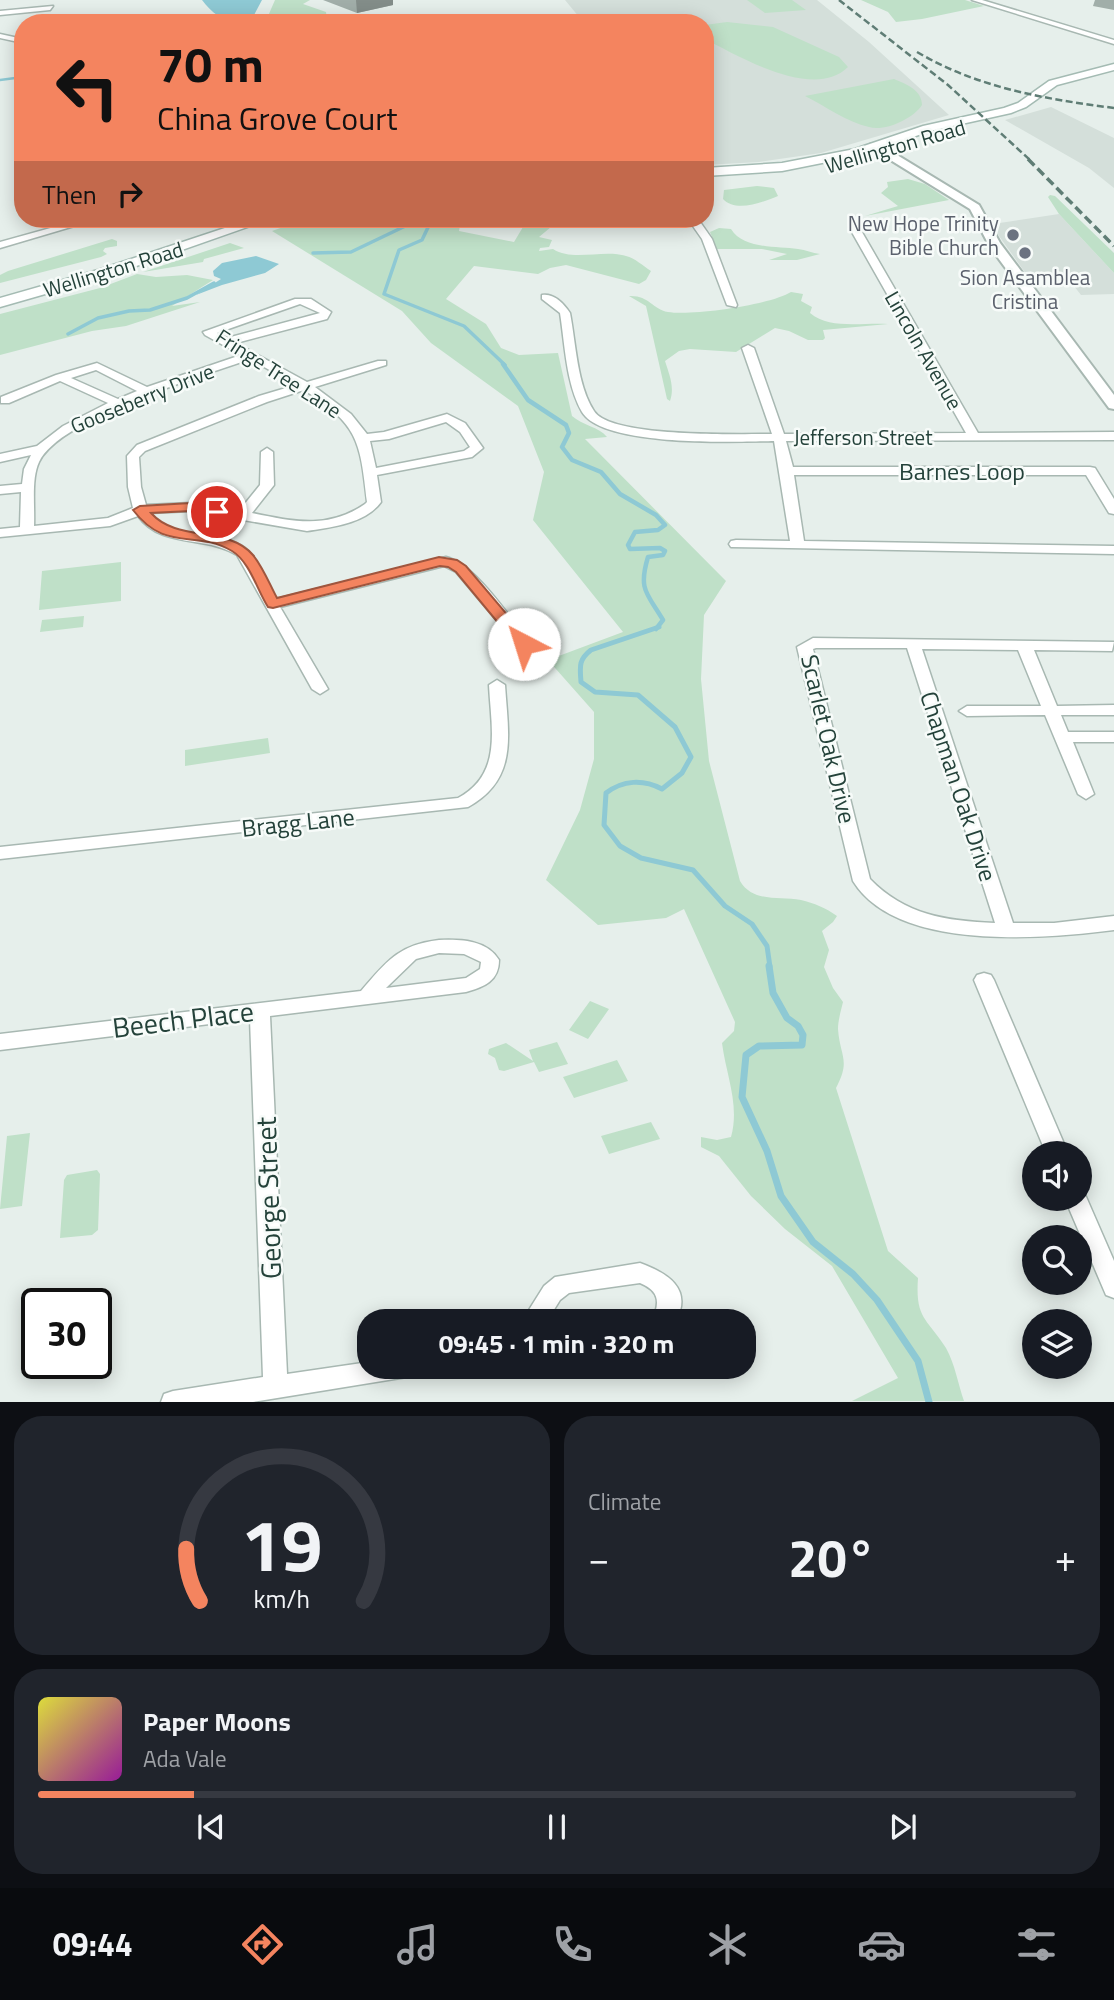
<!DOCTYPE html>
<meta charset="utf-8">
<style>
body{margin:0;font-family:"Titillium Web",sans-serif;background:#20242c;color:#f1f3f6;height:100vh;display:flex;flex-direction:column;font-size:26px;white-space:nowrap}
*{box-sizing:border-box;margin:0}
p{font-size:23px;color:#9ea1a6}
.icon{flex:none;width:38px;height:38px;fill:none;stroke:currentColor;stroke-width:2;stroke-linecap:round;stroke-linejoin:round}
.map{position:relative;height:1402px;overflow:hidden}
.sheet{display:flex;flex-direction:column;gap:14px;padding:14px;background:#0d0f14;flex:1}
.sheet>*{flex:none}
.hud{position:absolute;left:14px;top:14px;width:700px;height:214px;border-radius:28px;box-shadow:0 4px 18px #0003;background:#f4845f;color:#111;overflow:hidden}
.tools{position:absolute;left:1022px;top:1141px;display:grid;gap:14px}
.tools a{display:grid;place-items:center;width:70px;height:70px;border-radius:50%;background:#171b24;box-shadow:0 4px 18px #0003;font-size:35px}
.speed{position:absolute;left:21px;top:1288px;display:flex;gap:14px;font-size:35px;font-weight:700;text-align:center}
.speed>*{display:grid;place-content:center;width:91px;height:91px;border-radius:50%;background:#171b24;box-shadow:0 4px 18px #0003;line-height:1}
.speed .limit{border:4px solid #111;border-radius:10px;background:#fff;color:#111}
.pin{position:absolute;display:grid;place-items:center;width:60px;height:60px;color:#fff;margin:-30px;border:4px solid #fff;border-radius:50%;box-shadow:0 2px 7px #0007}
.me{position:absolute;width:77px;margin:-38px;rotate:320deg;stroke-linejoin:round;filter:drop-shadow(0 0 5px #0008)}
.turn{display:flex;align-items:center;gap:24px;height:147px;padding:0 28px;font-size:32px}
.turn .icon{width:91px;height:91px;stroke-width:2.5}
.turn b{display:block;font-size:49px;line-height:60px}
.then{display:flex;align-items:center;height:66px;padding:0 28px;background:#0003;gap:14px;font-size:26px}
.big{font-size:52px;font-weight:700;line-height:1.1}
.sheet .widget{flex:1;display:flex;flex-direction:column;justify-content:center;gap:10px;min-width:0;padding:0 24px;border-radius:28px;background:#20242c}
.sheet .dial{align-items:center;gap:0}
.dial svg{height:182px;overflow:visible;fill:none;stroke:#363941;stroke-width:7;stroke-linecap:round;text-anchor:middle}
.dial text{fill:#f1f3f6;stroke:none}
.song{display:flex;align-items:center;gap:21px}
.cover{width:84px;height:84px;border-radius:10px;background:linear-gradient(135deg,hsl(60 70% 55%),hsl(300 70% 35%))}
.played{height:7px;border-radius:4px;background:linear-gradient(90deg,#f4845f 15%,#363941 15%)}
.keys{display:flex;justify-content:space-around;direction:ltr}
.heat{display:flex;justify-content:space-between;align-items:center;font-size:38px;direction:ltr}
.sheet .tiles{flex:1;display:grid;gap:14px;grid-template-columns:1fr 1fr}
.widget:last-child{grid-column:span 2}
.trip{position:absolute;left:357px;top:1309px;width:399px;height:70px;border-radius:28px;background:#171b24;box-shadow:0 4px 18px #0003;font-weight:700;line-height:70px;text-align:center}
.dock{display:flex;height:112px;justify-content:space-around;align-items:center;background:#090b0e;color:#9ea1a6}
.dock .icon{width:49px;height:49px}
.dock .on{color:#f4845f}
.dock b{font-size:32px;color:#f1f3f6}
.map>svg:first-child{display:block}
.built{fill:#d4dfda}
.green{fill:#bfe0c8}
.water{fill:#8ec9d4}
.lines{fill:none;stroke-linecap:round;stroke-linejoin:round}
.stream-far4{stroke:#8ec9d4;stroke-width:2.5}
.stream-far3{stroke:#8ec9d4;stroke-width:3.5}
.stream-far2{stroke:#8ec9d4;stroke-width:4.5}
.stream-far1{stroke:#8ec9d4;stroke-width:5}
.stream{stroke:#8ec9d4;stroke-width:7}
.minor-casing{stroke:#a8b8b2;stroke-width:3}
.tertiary-casing{stroke:#a8b8b2;stroke-width:4}
.secondary-casing{stroke:#a4bbb3;stroke-width:3}
.minor{fill:#fff;fill-rule:evenodd}
.tertiary{fill:#fff;fill-rule:evenodd}
.secondary{fill:#fff;fill-rule:evenodd}
.rail-far1{stroke:#5f7d75;stroke-width:2.5;stroke-dasharray:7 3.5;stroke-linecap:butt}
.rail{stroke:#5f7d75;stroke-width:3.5;stroke-dasharray:9 4.5;stroke-linecap:butt}
.wall{fill:#a1aea9}
.shaded-wall{fill:#838d89}
.route{fill:#f4845f;stroke:#9f563e;stroke-width:2}
.worship-dot{fill:#6b7280;stroke:#f7fbf9;stroke-width:2.5}
.labels{text-anchor:middle;dominant-baseline:central;stroke-width:5;stroke-linejoin:round;paint-order:stroke}
.far-street-label{font-size:21px;fill:#24423a;stroke:#f7fbf9}
.far-worship-label{font-size:21px;fill:#5b616d;stroke:#f7fbf9;text-anchor:end}
.street-label{font-size:24px;fill:#24423a;stroke:#f7fbf9}
.near-street-label{font-size:28px;fill:#24423a;stroke:#f7fbf9}
</style>
<div class="map">
<svg width="1114" height="1402" viewBox="0 0 1114 1402">
<rect width="100%" height="100%" fill="#e6efeb"/>
<path class="built" d="M565 0H817L869 42 949 115 821 153 759 162 705 165V23H584Z
M1051 107 1114 138V188L1089 168 1005 120Z
M1059 214 1114 273V294L1081 295 1070 281 1032 282 994 229 993 224Z"/>
<path class="green" d="M275 0H310L303 4 326 12 327 19 345 22 265 23Z
M747 0H792L806 10 765 13Z
M861 0H965L984 6 922 19 896 22 888 12Z
M727 22 773 27 839 57 848 67C814 101 738 56 705 39V25Z
M894 79C906 84 922 90 922 105 913 119 884 132 869 127 847 122 825 106 805 96Z
M908 179 925 184 949 200 865 216 898 206 881 193 888 187 887 182Z
M757 186 774 188 778 196C763 202 736 213 723 199L724 190Z
M1050 195 1055 196 1114 253V273L1059 214 1048 197Z
M306 219H461L459 231 514 242 523 227 538 225 535 220 510 219 561 220 582 226 551 227 539 237 552 240 549 247 540 248 539 251 553 249C573 262 603 249 626 256 635 258 643 266 651 271L646 280 639 284 566 265 550 268 538 274 474 266 446 299 486 324 501 348 519 355 558 353 572 416C582 425 599 427 607 437L585 439 726 581 704 615 701 679 709 761 740 881C753 903 779 896 801 900 814 903 826 908 837 916L833 922 822 931 829 950 824 967 833 988 843 1002C841 1010 838 1021 838 1029 840 1057 851 1060 836 1088L888 1251 918 1278C915 1319 927 1318 946 1348 955 1364 958 1384 964 1401H852L898 1378 832 1266 785 1229 751 1196 719 1156 701 1147V1137L717 1140 731 1137C740 1105 726 1075 722 1043L734 1031 735 1022 684 909 666 918 598 925 546 880 580 810 594 759V712L548 660 623 632 533 520 544 472 518 406 431 343 402 311 272 231Z
M719 228 731 229C743 249 776 246 798 249 806 250 812 253 820 254L797 260H769L787 254 762 249H717L710 232Z
M112 239 117 241V246L105 248 103 251 107 254 101 257 0 283V275L8 271Z
M230 243 244 248 204 259 203 262 143 272Z
M137 274 156 277 187 275 213 280 172 306 200 302 126 326 92 331 0 355V314L100 288Z
M791 292 803 294 801 301 812 307 810 313C830 330 864 322 888 324L823 330 825 338 823 340H808L789 331 775 328 736 352 690 349 679 351 665 361C669 374 675 387 670 401L667 399 646 306 629 296C649 295 652 309 668 312 692 316 770 305 791 292Z
M121 562V601L39 610 42 571Z
M84 616 83 627 40 632 42 620Z
M268 738 270 753 185 766V750Z
M590 1001 609 1009 588 1039 569 1030Z
M557 1042 568 1064 539 1072 534 1062 504 1071 499 1070 495 1058 488 1054 489 1049 506 1043 533 1061 529 1050Z
M617 1060 628 1081 574 1098 563 1077Z
M651 1122 660 1139 609 1154 601 1136Z
M30 1133 22 1206 0 1209 7 1136Z
M97 1170 100 1174 98 1230 92 1235 60 1238 64 1180 67 1175Z"/>
<path class="water" d="M202 0H262L253 17C231 28 215 17 202 0Z
M256 256 279 264 265 273 222 285 196 295 221 279 214 276 213 271 222 263Z"/>
<g class="lines">
<path class="stream-far4" d="M0 80 23 77"/>
<path class="stream-far3" d="M432 219 422 240 399 250 384 294 464 326 505 365
M313 253 351 252 420 219
M68 334 98 318 129 311 150 310 187 298 214 283"/>
<path class="stream-far2" d="M503 364 528 400 566 425 569 433 562 447 572 460 601 472 620 494 656 515 665 525 658 530 635 532 628 545 630 549 660 548 665 551 663 555 648 557C638 590 647 593 663 620L656 629"/>
<path class="stream-far1" d="M659 627 591 650C578 660 580 667 581 682L595 692 638 695 675 727 691 757 682 773 662 789C643 779 623 780 606 793L604 825 620 846 641 858 693 870 725 906 752 924 767 946 770 967"/>
<path class="stream" d="M769 966 773 993 787 1018 798 1026 803 1035 802 1045 759 1046 746 1055 742 1097 767 1151 781 1196 813 1242 853 1274 877 1300 918 1361 929 1402"/>
<defs>
<path id="minor" d="M972 0H982L1114 40V44Z
M53 6 50 10 0 15V11Z
M0 34 23 39V43L0 38Z
M83 219H98L0 248V242Z
M688 219H698L712 239 737 305 736 307 727 305 702 239Z
M854 224 859 227 978 433 1114 432V440L786 441 793 467H1090L1095 468 1114 499V514L1109 513 1086 475H794L804 541 1114 546V554L731 547 729 544 731 541 736 540 790 541 774 441C735 442 603 447 582 412 566 384 565 345 560 313L542 299V295C554 293 564 304 570 313 576 344 577 385 594 411 611 438 740 434 772 434L742 348 748 345 754 348 784 434 966 433 849 227Z
M295 299H311L331 312 327 319 236 343 307 382 378 361H386V365L315 387 351 414 367 434 384 432 447 414 465 423 483 448 472 457 377 475 381 502C365 524 332 527 307 531L191 511 149 513C172 544 216 527 245 548 256 556 268 586 276 599L446 557C476 565 509 617 529 641L532 644 529 647H519L456 572 444 566 280 607 328 689 320 694 312 689 237 555C205 535 162 549 138 516L110 526 0 537V529L20 527 21 492 0 494V486L22 484 24 469 31 455 0 462V454L37 446 63 426 108 403 60 381 9 403H1V397L56 375 97 363 147 387 241 355 205 335 203 332ZM300 304 320 313 227 338 217 333ZM250 359 296 385 259 396 137 445 127 456 128 487 133 508 108 518 34 526C35 506 31 479 39 462 60 418 203 376 250 359ZM96 370 137 391 118 399 71 378ZM304 390C359 425 360 441 367 502L365 504C327 530 293 521 252 513L274 485 273 452 267 448 261 452 260 485 239 511 191 503 146 505 141 487 139 457 145 451 267 402ZM446 422 460 432 470 447 464 451 376 468 370 441 389 439Z
M813 638 1114 642 1112 651 1034 650 1057 706 1114 705V715H1061L1068 732H1114V742H1073L1094 794 1086 799 1078 794 1045 715 967 716 959 711 967 706H1041L1018 650 922 649 1013 923H1054L1114 916V930C1043 939 897 952 853 881L797 647ZM816 648H907L995 923C946 921 905 915 870 879L813 649Z
M497 680 505 685C508 734 519 779 468 807L0 859V847L458 798C503 774 491 728 489 685Z
M439 940C461 939 487 940 499 960 499 981 484 987 466 992L270 1016 287 1374 369 1362V1367H422L419 1375 253 1402H161L164 1394 173 1391 263 1377 250 1019 0 1050V1034L361 991C387 961 398 945 439 940ZM439 953 464 954 481 962 480 969 466 978 386 988 416 959Z
M984 973 991 975 994 980 1068 1153H1046L974 980 977 975Z
M1080 1191 1084 1192 1087 1199 1114 1261V1298L1106 1295 1065 1199H1080Z
M640 1263C667 1273 693 1288 676 1321H652C660 1303 660 1291 640 1283L569 1293 560 1300 547 1321H522L544 1286 555 1277Z"/>
<path id="tertiary" d="M871 144H879L979 205 1000 243 1114 395V409L1109 408 990 247 970 209 871 148Z"/>
<path id="secondary" d="M1114 64V70L1057 85 1026 107 1011 113 930 131 862 155 782 171 705 176V168L782 163 855 149 923 126 1004 108 1018 103 1049 81Z
M252 219H270L108 276 0 307V298L98 270Z"/>
</defs>
<use href="#minor" class="minor-casing"/>
<use href="#tertiary" class="tertiary-casing"/>
<use href="#secondary" class="secondary-casing"/>
<use href="#minor" class="minor"/>
<use href="#tertiary" class="tertiary"/>
<use href="#secondary" class="secondary"/>
<path class="rail-far1" d="M839 0 948 85 1030 160
M917 52C978 88 1045 99 1114 108"/>
<path class="rail" d="M1028 159 1114 246"/>
</g>
<path class="wall" d="M323 0H393V5L357 13Z
M1095 0H1114V10L1093 6Z"/>
<path class="shaded-wall" d="M356 0H393V5L357 13Z"/>
<path class="route" d="M191 503 221 509 223 512 217 516 191 511 151 513C178 543 227 525 253 555 263 567 270 585 277 598L439 557 457 560 466 566 532 644 530 648H519L456 572 448 567 440 566 273 608 268 607C257 590 250 562 232 551 195 529 166 553 133 510L140 506Z"/>
<g class="worship-dot">
<circle cx="1013" cy="235" r="7"/>
<circle cx="1025" cy="253" r="7"/>
</g>
<g class="labels">
<g class="far-street-label">
<text transform="translate(895 146) rotate(-16)">Wellington Road</text>
<text transform="translate(113 269) rotate(-17)">Wellington Road</text>
<text transform="translate(924 350) rotate(60)">Lincoln Avenue</text>
<text transform="translate(279 373) rotate(33)">Fringe Tree Lane</text>
<text transform="translate(142 398) rotate(-22)">Gooseberry Drive</text>
<text x="863" y="437">Jefferson Street</text>
</g>
<g class="far-worship-label">
<text x="999" y="223">New Hope Trinity<tspan x="999" dy="24">Bible Church</tspan></text>
<text x="1025" y="277" text-anchor="middle">Sion Asamblea<tspan x="1025" dy="24">Cristina</tspan></text>
</g>
<g class="street-label">
<text x="962" y="471">Barnes Loop</text>
<text transform="translate(829 739) rotate(77)">Scarlet Oak Drive</text>
<text transform="translate(959 786) rotate(72)">Chapman Oak Drive</text>
<text transform="translate(298 822) rotate(-6)">Bragg Lane</text>
</g>
<g class="near-street-label">
<text transform="translate(183 1019) rotate(-7)">Beech Place</text>
<text transform="translate(268 1198) rotate(-92)">George Street</text>
</g>
</g>
</svg>
<div class="tools">
<a><svg class="icon" aria-label="sound" viewBox="0 0 24 24"><path d="M4 9h4l5-4v14l-5-4H4zM17 9q2 3 0 6"/></svg></a>
<a><svg class="icon" aria-label="search" viewBox="0 0 24 24"><circle cx="10" cy="10" r="6"/><path d="M15 15l6 6"/></svg></a>
<a><svg class="icon" aria-label="layers" viewBox="0 0 24 24"><path d="M12 4l9 5-9 5-9-5zM3 14l9 5 9-5"/></svg></a>
</div>
<div class="speed"><div class="limit">30</div></div>
<div class="pin" style="left:217px;top:512px;background:#d93025"><svg class="icon" aria-label="arrive" viewBox="0 0 24 24"><path d="M6 21V4h12l-3 4 3 4H6"/></svg></div>
<svg class="me" style="left:524px;top:644px" viewBox="-20 -20 40 40"><circle r="19" fill="#fff"/><path d="M0-13L10 11 0 6-10 11z" fill="#f4845f"/></svg>
<div class="trip">09:45 · 1 min · 320 m</div>
<div class="hud">
<div class="turn"><svg class="icon" aria-label="left" viewBox="0 0 24 24"><path d="M17 20v-9H6M10 6l-5 5 5 5"/></svg><div><b>70 m</b>China Grove Court</div></div>
<div class="then">Then<svg class="icon" aria-label="right" viewBox="0 0 24 24"><path d="M7 20v-9h11M14 6l5 5-5 5"/></svg></div>
</div>
</div>
<section class="sheet">
<div class="tiles">
<div class="widget dial"><svg viewBox="0 0 100 80">
<path d="M14 69A42 42 0 1 1 86 69"/>
<path d="M14 69A42 42 0 0 1 8 46" stroke="#f4845f"/>
<text x="50" y="56" font-size="32" font-weight="700">19</text>
<text x="50" y="72" font-size="11">km/h</text>
</svg></div>
<div class="widget"><p>Climate</p>
<div class="heat"><a>−</a><b class="big">20°</b><a>+</a></div>
</div>
<div class="widget">
<div class="song"><i class="cover"></i><div><b>Paper Moons</b><p>Ada Vale</p></div></div>
<div class="played"></div>
<div class="keys"><svg class="icon" aria-label="previous" viewBox="0 0 24 24"><path d="M18 5L8 12l10 7zM5 5v14"/></svg><svg class="icon" aria-label="pause" viewBox="0 0 24 24"><path d="M8 5v14M16 5v14"/></svg><svg class="icon" aria-label="next" viewBox="0 0 24 24"><path d="M6 5l10 7-10 7zM19 5v14"/></svg></div>
</div>
</div>
</section>
<nav class="dock">
<b>09:44</b>
<svg class="icon on" aria-label="directions" viewBox="0 0 24 24"><path d="M12 3l9 9-9 9-9-9zM9 14v-3h6M13 9l2 2-2 2"/></svg>
<svg class="icon" aria-label="music" viewBox="0 0 24 24"><path d="M9 18V5l10-2v13"/><circle cx="6" cy="18" r="3"/><circle cx="16" cy="16" r="3"/></svg>
<svg class="icon" aria-label="phone" viewBox="0 0 24 24"><path d="M5 4h4l2 5-3 2q2 4 5 5l2-3 5 2v4C11 20 4 13 5 4z"/></svg>
<svg class="icon" aria-label="climate" viewBox="0 0 24 24"><path d="M12 3v18M4 7l16 10M4 17L20 7"/></svg>
<svg class="icon" aria-label="car" viewBox="0 0 24 24"><path d="M5 17H2v-5l4-1 3-4h7l3 4 3 1v5h-3M9 17h6M6 11h13"/><circle cx="7" cy="17" r="2"/><circle cx="17" cy="17" r="2"/></svg>
<svg class="icon" aria-label="filters" viewBox="0 0 24 24"><path d="M4 7h16M4 17h16"/><circle cx="9" cy="7" r="2"/><circle cx="15" cy="17" r="2"/></svg>
</nav>
